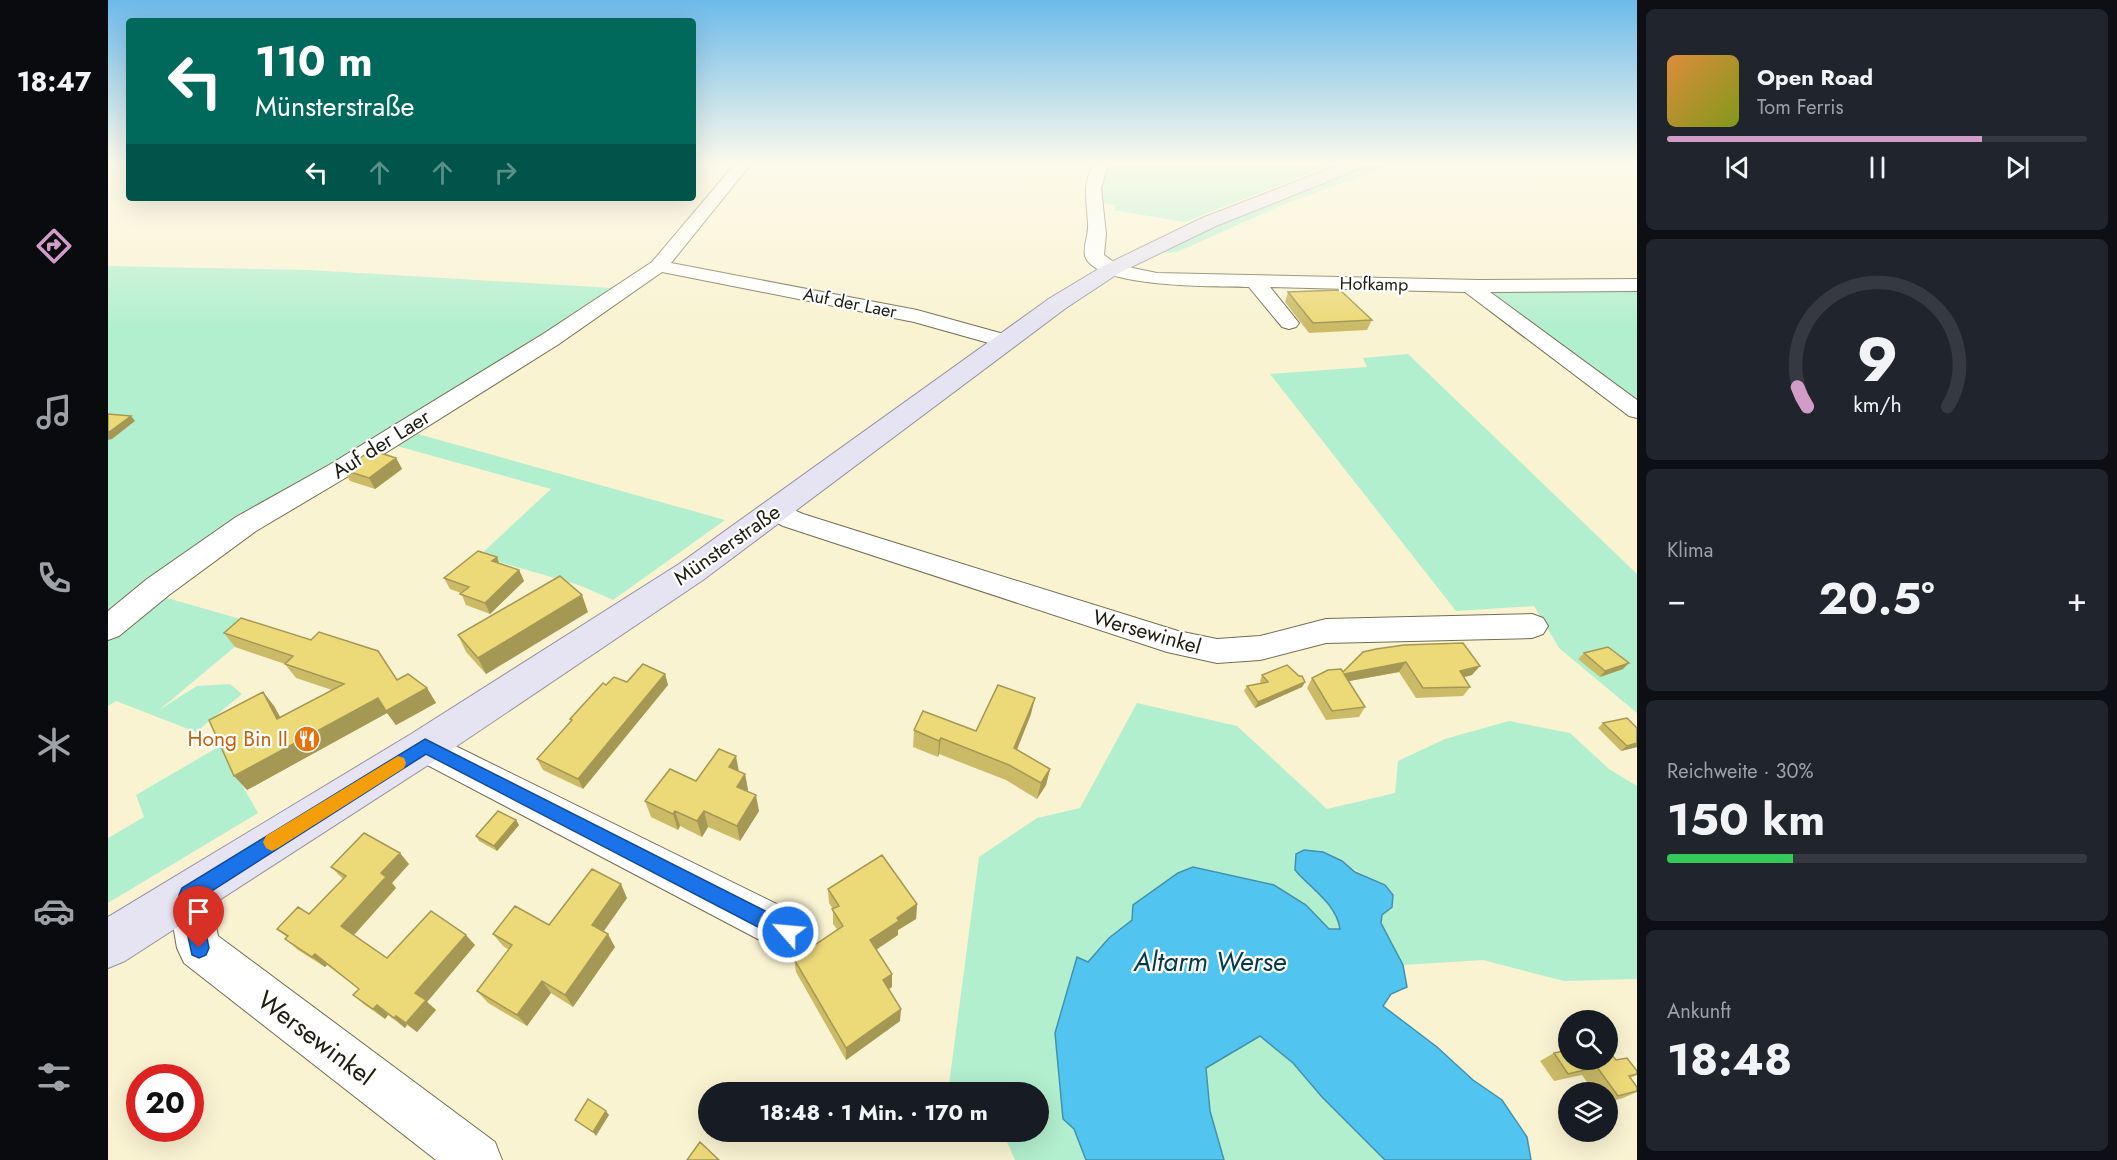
<!DOCTYPE html>
<html lang="de">
<meta charset="utf-8">
<style>
body{margin:0;font-family:Jost,sans-serif;background:#20242c;color:#f1f3f6;height:100vh;display:flex;flex-direction:column;font-size:22px;white-space:nowrap}
*{box-sizing:border-box;margin:0}
p{font-size:20px;color:#9ea1a6}
.icon{flex:none;width:33px;height:33px;fill:none;stroke:currentColor;stroke-width:2;stroke-linecap:round;stroke-linejoin:round}
.map{position:relative;flex:1;overflow:hidden}
.drawer{display:flex;flex-direction:column;gap:9px;padding:9px;background:#0d0f14;width:480px}
.drawer>*{flex:none}
.hud{position:absolute;left:18px;top:18px;width:570px;height:183px;border-radius:6px;box-shadow:0 6px 24px #0002;background:#00695c;color:#fff;overflow:hidden}
.tools{position:absolute;left:1450px;top:1010px;display:grid;gap:12px}
.tools a{display:grid;place-items:center;width:60px;height:60px;border-radius:50%;background:#171b24;box-shadow:0 6px 24px #0002;font-size:30px}
.speed{position:absolute;left:18px;top:1064px;display:flex;gap:12px;font-size:30px;font-weight:700;text-align:center}
.speed>*{display:grid;place-content:center;width:78px;height:78px;border-radius:50%;background:#171b24;box-shadow:0 6px 24px #0002;line-height:1}
.speed .limit{border:9px solid #d22;background:#fff;color:#111}
.pin{position:absolute;display:grid;place-items:center;width:51px;height:51px;color:#fff;margin:-62px -26px;border-radius:50% 50% 50% 0;rotate:-45deg;box-shadow:0 0 6px #0007}
.pin .icon{rotate:45deg}
.me{position:absolute;width:66px;margin:-33px;rotate:297deg;stroke-linejoin:round;filter:drop-shadow(0 0 4px #0008)}
.turn{display:flex;align-items:center;gap:21px;height:126px;padding:0 30px;font-size:27px}
.turn .icon{width:78px;height:78px;stroke-width:2.5}
.turn b{display:block;font-size:42px;line-height:51px}
.lanes{display:flex;align-items:center;height:57px;padding:0 30px;background:#0003;justify-content:center;gap:30px;direction:ltr}
.lanes .off{opacity:.35}
.big{font-size:45px;font-weight:700;line-height:1.1}
.drawer .widget{flex:1;display:flex;flex-direction:column;justify-content:center;gap:9px;min-width:0;padding:0 21px;border-radius:9px;background:#20242c}
.drawer .dial{align-items:center;gap:0}
.dial svg{height:156px;overflow:visible;fill:none;stroke:#363941;stroke-width:7;stroke-linecap:round;text-anchor:middle}
.dial text{fill:#f1f3f6;stroke:none}
.song{display:flex;align-items:center;gap:18px}
.cover{width:72px;height:72px;border-radius:9px;background:linear-gradient(135deg,hsl(30 70% 55%),hsl(70 70% 35%))}
.played{height:6px;border-radius:3px;background:linear-gradient(90deg,#d19dc6 75%,#363941 75%)}
.keys{display:flex;justify-content:space-around;direction:ltr}
.heat{display:flex;justify-content:space-between;align-items:center;font-size:33px;direction:ltr}
.charge{height:9px;border-radius:4px;background:linear-gradient(90deg,#34c759 30%,#363941 0)}
.trip{position:absolute;left:590px;top:1082px;width:351px;height:60px;border-radius:30px;background:#171b24;box-shadow:0 6px 24px #0002;font-weight:700;line-height:60px;text-align:center}
main{display:flex;flex:1;min-height:0}
.tabs{display:flex;flex-direction:column;width:108px;justify-content:space-around;align-items:center;background:#090b0e;color:#9ea1a6}
.tabs .icon{width:42px;height:42px}
.tabs .selected{color:#d19dc6}
.tabs b{font-size:27px;color:#f1f3f6}
.map>svg:first-child{display:block}
.green{fill:#b2efce}
.water{fill:#52c4f0;stroke:#4392ad;stroke-width:1.5}
.lines{fill:none;stroke-linecap:round;stroke-linejoin:round}
.minor-casing{stroke:#736e51;stroke-width:2}
.major-casing{stroke:#95929e;stroke-width:2}
.minor{fill:#fff;fill-rule:evenodd}
.major{fill:#e6e3f2;fill-rule:evenodd}
.wall{fill:#cbbb67}
.shaded-wall{fill:#a59854}
.building{fill:#ecd978;stroke:#a59854;stroke-width:1.5}
.route{fill:#1a73e8;stroke:#114b97;stroke-width:1.5}
.slow{fill:#f59e0b}
.labels{text-anchor:middle;dominant-baseline:central;stroke-width:4.5;stroke-linejoin:round;paint-order:stroke}
.far-street-label{font-size:18px;fill:#1f1d11;stroke:#fff}
.street-label{font-size:21px;fill:#1f1d11;stroke:#fff}
.food-label{font-size:21px;fill:#c56008;stroke:#fff;text-anchor:end}
.near-street-label{font-size:26px;fill:#1f1d11;stroke:#fff}
.near-water-label{font-size:27px;font-style:italic;fill:#03394b;stroke:#fff}
</style>
<main>
<nav class="tabs">
<b>18:47</b>
<svg class="icon selected" aria-label="directions" viewBox="0 0 24 24"><path d="M12 3l9 9-9 9-9-9zM9 14v-3h6M13 9l2 2-2 2"/></svg>
<svg class="icon" aria-label="music" viewBox="0 0 24 24"><path d="M9 18V5l10-2v13"/><circle cx="6" cy="18" r="3"/><circle cx="16" cy="16" r="3"/></svg>
<svg class="icon" aria-label="phone" viewBox="0 0 24 24"><path d="M5 4h4l2 5-3 2q2 4 5 5l2-3 5 2v4C11 20 4 13 5 4z"/></svg>
<svg class="icon" aria-label="climate" viewBox="0 0 24 24"><path d="M12 3v18M4 7l16 10M4 17L20 7"/></svg>
<svg class="icon" aria-label="car" viewBox="0 0 24 24"><path d="M5 17H2v-5l4-1 3-4h7l3 4 3 1v5h-3M9 17h6M6 11h13"/><circle cx="7" cy="17" r="2"/><circle cx="17" cy="17" r="2"/></svg>
<svg class="icon" aria-label="filters" viewBox="0 0 24 24"><path d="M4 7h16M4 17h16"/><circle cx="9" cy="7" r="2"/><circle cx="15" cy="17" r="2"/></svg>
</nav>
<div class="map">
<svg width="1529" height="1160" viewBox="0 0 1529 1160">
<rect width="100%" height="100%" fill="#f9f3d2"/>
<path class="green" d="M1000 165H1223L1077 222 1006 210 1008 205 993 203 992 173Z
M1261 165H1285L1179 203 1069 252 1050 253 1154 206Z
M0 266 201 270 505 288 444 334 0 616Z
M1363 290 1482 292 1529 290V419Z
M1300 354 1529 574V713L1451 648 1426 606 1348 611 1162 374 1259 367 1255 358Z
M303 432 617 520 505 600 471 585 371 556 443 489 282 444Z
M52 596 153 625 51 710 89 686 122 684 134 694 88 732 8 701 0 706V638Z
M1029 703 1129 726 1219 809 1287 793 1290 761 1337 739 1401 721 1462 733 1501 769 1529 786V979L1456 981 1375 960 1295 965 1273 923 1274 915 1284 907 1285 895C1272 878 1250 875 1234 861L1200 885C1215 897 1228 909 1232 929H1221L1198 905 1024 920 1001 938 980 962 969 958 955 1118 966 1129 978 1160H907L898 1140 883 1131H930V1092H840L871 857 929 818 972 808Z
M112 746 150 813 0 903V838L36 817 28 795Z
M1152 1036 1185 1063 1214 1097 1277 1160H1116L1102 1111 1098 1068Z"/>
<path class="water" d="M1196 850 1215 852 1234 861 1247 872 1277 885 1285 895 1284 907 1274 915 1273 923 1295 965 1299 987 1283 994 1275 1006 1329 1047 1365 1080 1394 1100 1419 1137 1423 1160H1277L1214 1097 1185 1063 1152 1036 1098 1068 1102 1111 1116 1160H978L966 1129 955 1119 947 1033 969 957 980 962 1001 938 1024 920 1025 905 1070 873 1085 867 1166 885 1198 905 1221 929H1232C1228 903 1203 889 1187 870L1188 854Z"/>
<g class="lines">
<defs>
<path id="minor" d="M626 165H642L563 263 809 310 903 336 906 341 903 346 895 347 806 322 554 272 451 344 239 477 148 531 61 595 11 636 0 640V611L39 579 128 517 221 465 435 334 544 262Z
M985 165H1000L993 188 998 234 996 255 1010 265 1049 273 1371 280 1529 279V291L1382 292 1529 400V418L1521 416 1357 292 1162 287 1191 323 1188 327 1181 329 1174 327 1141 287C1111 286 987 289 977 256 975 246 981 234 980 223 979 203 974 184 985 165Z
M668 502 695 514 768 537 1070 631 1109 639 1152 636 1218 619 1424 614 1435 618 1440 626 1435 634 1424 638 1218 643 1152 660 1109 663 1059 652 675 526 658 517 654 511 658 505Z
M317 731 695 917 701 932 695 947 680 953 665 947 304 757 299 746 304 735Z
M81 875 96 881 102 895 110 936 387 1142 394 1160H328L76 963 69 948 60 895 66 881Z"/>
<path id="major" d="M1231 165H1253L1251 169 1108 226 1011 273 958 308 595 580 331 758 17 961 0 968V917L303 734 571 564 942 298 997 265 1094 218Z"/>
</defs>
<use href="#minor" class="minor-casing"/>
<use href="#major" class="major-casing"/>
<use href="#minor" class="minor"/>
<use href="#major" class="major"/>
</g>
<path class="wall" d="M1180 292 1264 320 1259 330 1201 333 1177 302Z
M288 458 294 469 267 489 242 481 236 470Z
M389 557 391 563 411 570 416 581 382 614 358 605 353 593 342 589 336 578Z
M480 612 378 674 358 652 350 635Z
M116 633 319 688 328 703 288 725 279 713 139 790 155 692 166 706 172 717 224 690 188 678 177 664 127 647Z
M1255 652 1364 675 1356 677 1362 687 1355 696 1308 698 1291 672 1241 681 1257 707 1251 717 1218 720 1199 688 1204 678 1235 672Z
M1476 653 1515 669 1492 677 1470 659Z
M557 674 560 685 475 789 435 770 429 759 463 722 462 719 498 685 519 682Z
M1154 675 1197 682 1194 687 1147 708 1136 691 1139 686 1153 683 1152 681Z
M923 714 909 750 942 769 938 785 929 799 898 780 831 754 830 757 805 747 806 730 868 731Z
M1495 723 1529 747 1513 751 1490 728Z
M631 771 637 774 640 790 639 791 651 811 632 841 600 827 594 837 572 826 570 830 543 817 537 801 588 781Z
M408 820 411 825 389 851 371 841 368 836Z
M301 864 284 883 288 888 246 935 279 958 367 945 319 1002 328 1010 309 1032 299 1025 297 1028 280 1015 277 1019 257 1005 245 995 251 989 219 965 217 967 190 950 177 939 179 937 169 929 201 914 235 879 223 867Z
M720 889 809 904 808 919 790 930V935L768 949 784 974V987L780 989 792 1021 738 1060 688 972 686 959 729 929 725 924V909L721 903Z
M519 898 495 931 507 947 465 1007 443 993 419 1026 380 1003 369 991 401 950 395 946 385 934 441 925Z
M1446 1053 1484 1060H1508L1529 1071V1075L1522 1078 1529 1087V1092L1515 1098 1500 1102V1092H1486L1474 1075 1446 1081 1432 1061Z"/>
<path class="shaded-wall" d="M23 416 27 421 4 439 0 440V433Z
M288 458 294 469 267 489 261 478Z
M389 557 393 569 384 561Z
M411 570 416 581 382 614 377 603Z
M474 595 480 612 378 674 370 658Z
M1298 662 1291 672 1230 683 1236 674Z
M1521 663 1515 669 1492 677 1497 671Z
M1372 666 1364 675 1344 680 1352 671Z
M557 674 560 685 475 789 470 779Z
M1197 682 1194 687 1147 708 1150 702Z
M319 688 328 703 288 725 279 713 139 790 126 776 270 698Z
M155 692 166 706 181 733 169 719Z
M927 698 923 714 903 764 906 748Z
M833 738 831 754 830 757 831 741Z
M1529 743V747L1513 751 1519 746Z
M628 756 631 772 621 767Z
M942 769 938 785 929 799 933 783Z
M637 774 640 790 632 802 629 787Z
M648 795 651 811 632 841 629 826Z
M567 811 572 826 570 830 565 814Z
M596 811 600 827 594 837 589 821Z
M408 820 411 825 389 851 386 846Z
M292 853 301 864 284 883 288 888 244 937 233 926 273 873Z
M513 884 519 898 491 938 484 925Z
M809 904 808 919 790 930V935L762 954V940L789 918Z
M500 934 507 947 465 1007 457 995Z
M358 935 367 945 319 1002 328 1010 309 1032 298 1023 307 993Z
M207 954 219 965 217 967 204 957Z
M784 974V987L775 993V980Z
M434 981 443 993 419 1026 409 1015Z
M269 1005 280 1015 277 1019 265 1009Z
M793 1009 792 1021 738 1060V1048Z
M288 1016 299 1025 297 1028 286 1018Z
M498 1111 501 1115 488 1136 485 1132Z"/>
<path class="building" d="M1232 290 1264 320 1205 323 1180 292Z
M0 414 23 416 0 433Z
M263 450 288 458 261 478 236 470Z
M370 551 389 557 384 561 411 570 377 603 352 594 361 587 336 578Z
M452 576 474 595 370 658 350 635Z
M133 618 203 640 211 632 270 651 289 680 300 674 319 688 278 711 270 698 126 776 101 720 155 692 169 719 236 684 177 664 185 656 116 633Z
M1355 643 1372 666 1352 671 1362 687 1315 688 1298 662 1236 674 1257 707 1224 711 1204 678 1220 670 1233 669 1235 672 1255 652 1268 649 1296 645Z
M1500 647 1521 663 1497 671 1476 653Z
M535 664 557 674 470 779 429 759 464 720 462 719 495 683 498 685 506 677 519 682Z
M1179 665 1191 676H1194L1197 682 1150 702 1139 686 1160 682 1154 675Z
M890 685 927 698 906 748 942 769 933 783 901 765 833 738 831 741 806 730 815 711 868 731Z
M1519 718 1529 728V743L1519 746 1495 723Z
M611 749 628 756 621 767 637 774 629 787 648 795 629 826 596 811 589 821 567 811 565 814 537 801 562 769 588 781Z
M390 811 408 820 386 846 368 836Z
M256 833 292 853 273 873 278 877 233 926 279 958 323 911 358 935 307 993 318 1000 298 1023 288 1016 286 1018 269 1005 265 1009 245 995 251 989 207 954 204 957 177 939 180 936 169 929 190 907 201 914 238 876 223 867Z
M774 855 809 904 789 918 791 921 762 940 784 974 775 980 793 1009 738 1048 686 959 735 926 724 909 731 906 720 889Z
M484 869 513 884 484 925 500 934 457 995 434 981 409 1015 369 991 404 945 385 934 407 906 441 925Z
M1461 1050V1059H1484V1060L1489 1059H1500V1056L1504 1055 1508 1060 1519 1058 1529 1071V1074L1521 1076 1529 1087V1091L1510 1096 1489 1067 1460 1074 1446 1053Z
M480 1099 498 1111 485 1132 467 1120Z
M592 1142 611 1160H579Z"/>
<linearGradient id="sky" x2="0" y2="1"><stop stop-color="#6cbaeb"/><stop offset="0.5" stop-color="#fcfaeb"/><stop offset="1" stop-color="#fcfaeb" stop-opacity="0"/></linearGradient>
<rect width="1529" height="327" fill="url(#sky)"/>
<path class="route" d="M317 739 687 926 690 932 687 939 680 942 673 939 318 754 91 899 101 948 98 955 91 958 84 955 71 895 74 888Z"/>
<path class="slow" d="M290 756 296 758 298 763 296 768 170 848 164 851 158 848 155 842 158 836Z"/>
<defs>
<symbol id="restaurant-disc" viewBox="-11 -11 22 22"><circle r="9.5" fill="#e8710a" stroke="#fff"/><path d="M-5-6h1v4h1v-4h1v4h1v-4h1v5L-1.5 .5V6h-2V.5L-5-1ZM5-6V6H3V1.5H1.5Q1.5-4 5-6Z" fill="#fff"/></symbol>
</defs>
<g fill-rule="evenodd">
<use href="#restaurant-disc" x="184" y="724" width="30" height="30"/>
</g>
<g class="labels">
<g class="far-street-label">
<text transform="translate(1266 284) rotate(1)">Hofkamp</text>
<text transform="translate(742 303) rotate(11)">Auf der Laer</text>
</g>
<g class="street-label">
<text transform="translate(273 444) rotate(-32)">Auf der Laer</text>
<text transform="translate(619 545) rotate(-35)">Münsterstraße</text>
<text transform="translate(1039 632) rotate(16)">Wersewinkel</text>
</g>
<g class="food-label">
<text x="180" y="739">Hong Bin II</text>
</g>
<g class="near-street-label">
<text transform="translate(208 1038) rotate(37)">Wersewinkel</text>
</g>
<g class="near-water-label">
<text x="1102" y="961">Altarm Werse</text>
</g>
</g>
</svg>
<div class="tools">
<a><svg class="icon" aria-label="search" viewBox="0 0 24 24"><circle cx="10" cy="10" r="6"/><path d="M15 15l6 6"/></svg></a>
<a><svg class="icon" aria-label="layers" viewBox="0 0 24 24"><path d="M12 4l9 5-9 5-9-5zM3 14l9 5 9-5"/></svg></a>
</div>
<div class="speed"><div class="limit">20</div></div>
<div class="pin" style="left:91px;top:948px;background:#d93025"><svg class="icon" aria-label="arrive" viewBox="0 0 24 24"><path d="M6 21V4h12l-3 4 3 4H6"/></svg></div>
<svg class="me" style="left:680px;top:932px" viewBox="-20 -20 40 40"><circle r="17" fill="#1a73e8" stroke="#fff" stroke-width="3"/><path d="M0-11L8 9 0 5-8 9z" fill="#fff"/></svg>
<div class="trip">18:48 · 1 Min. · 170 m</div>
<div class="hud">
<div class="turn"><svg class="icon" aria-label="left" viewBox="0 0 24 24"><path d="M17 20v-9H6M10 6l-5 5 5 5"/></svg><div><b>110 m</b>Münsterstraße</div></div>
<div class="lanes"><svg class="icon" aria-label="left" viewBox="0 0 24 24"><path d="M17 20v-9H6M10 6l-5 5 5 5"/></svg><svg class="icon off" aria-label="ahead" viewBox="0 0 24 24"><path d="M12 20V5M6 11l6-6 6 6"/></svg><svg class="icon off" aria-label="ahead" viewBox="0 0 24 24"><path d="M12 20V5M6 11l6-6 6 6"/></svg><svg class="icon off" aria-label="right" viewBox="0 0 24 24"><path d="M7 20v-9h11M14 6l5 5-5 5"/></svg></div>
</div>
</div>
<section class="drawer">
<div class="widget">
<div class="song"><i class="cover"></i><div><b>Open Road</b><p>Tom Ferris</p></div></div>
<div class="played"></div>
<div class="keys"><svg class="icon" aria-label="previous" viewBox="0 0 24 24"><path d="M18 5L8 12l10 7zM5 5v14"/></svg><svg class="icon" aria-label="pause" viewBox="0 0 24 24"><path d="M8 5v14M16 5v14"/></svg><svg class="icon" aria-label="next" viewBox="0 0 24 24"><path d="M6 5l10 7-10 7zM19 5v14"/></svg></div>
</div>
<div class="widget dial"><svg viewBox="0 0 100 80">
<path d="M14 69A42 42 0 1 1 86 69"/>
<path d="M14 69A42 42 0 0 1 9 59" stroke="#d19dc6"/>
<text x="50" y="56" font-size="32" font-weight="700">9</text>
<text x="50" y="72" font-size="11">km/h</text>
</svg></div>
<div class="widget"><p>Klima</p>
<div class="heat"><a>−</a><b class="big">20.5°</b><a>+</a></div>
</div>
<div class="widget"><p>Reichweite · 30%</p><b class="big">150 km</b><div class="charge"></div></div>
<div class="widget"><p>Ankunft</p><b class="big">18:48</b></div>
</section>
</main>
